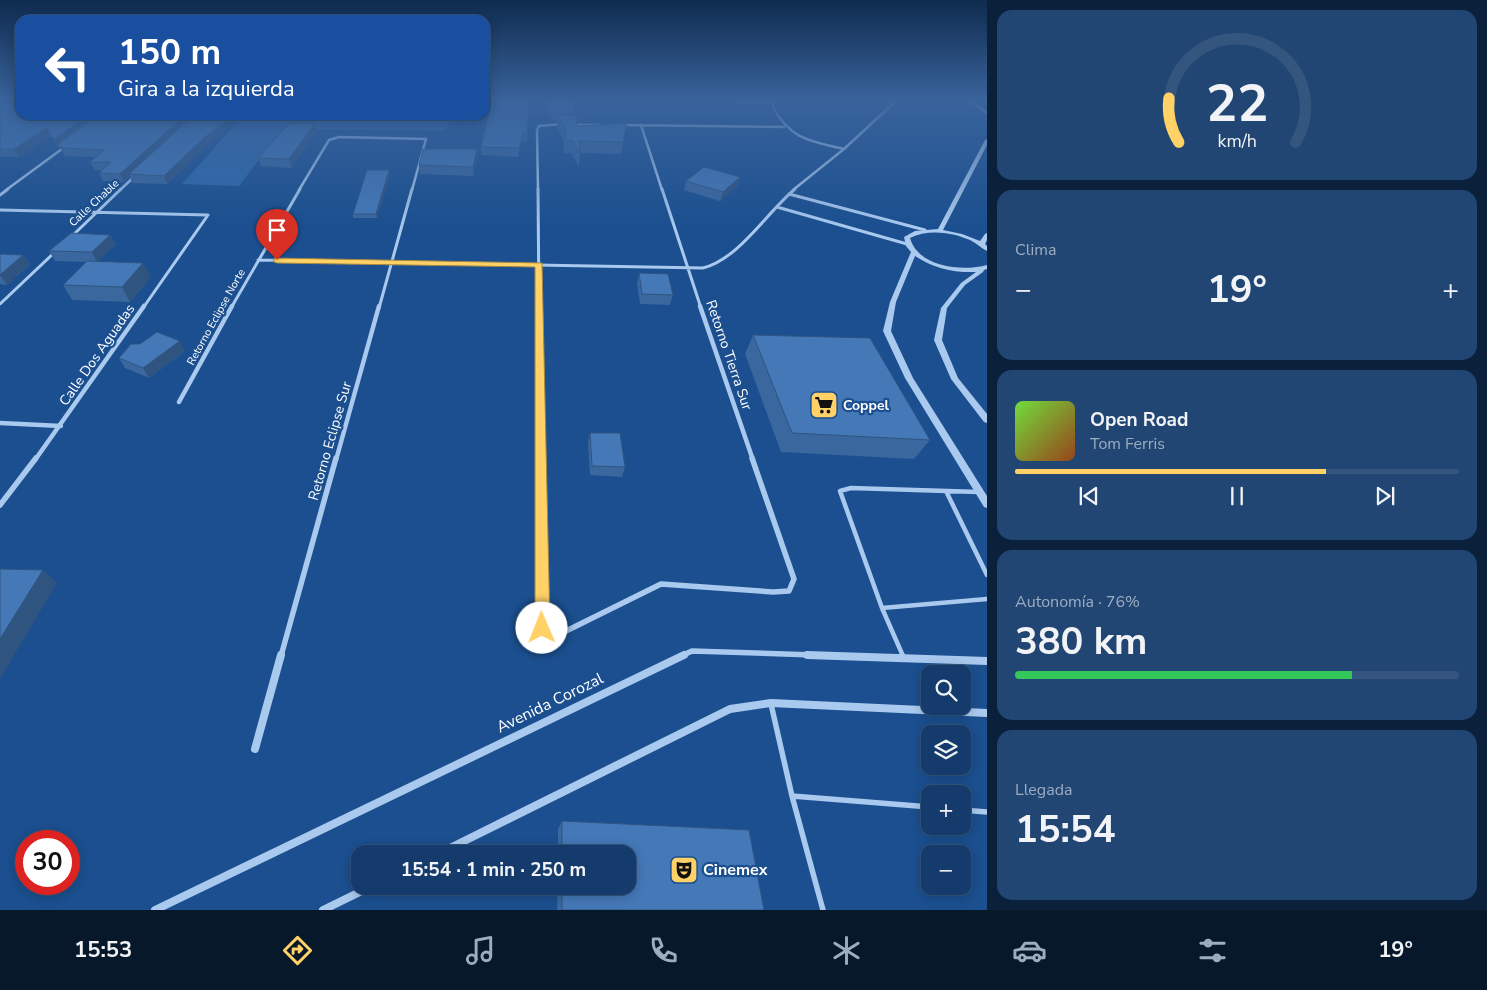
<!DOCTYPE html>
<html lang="es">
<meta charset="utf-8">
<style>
body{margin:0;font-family:"Nunito Sans",sans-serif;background:#214673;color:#f1f3f6;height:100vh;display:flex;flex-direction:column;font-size:19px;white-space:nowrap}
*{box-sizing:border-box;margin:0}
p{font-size:16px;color:#9dadc1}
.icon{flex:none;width:28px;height:28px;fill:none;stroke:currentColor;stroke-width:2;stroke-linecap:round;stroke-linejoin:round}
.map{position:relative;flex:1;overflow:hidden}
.side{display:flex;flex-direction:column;gap:10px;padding:10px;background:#0b203b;width:500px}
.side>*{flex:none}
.hud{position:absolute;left:15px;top:15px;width:475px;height:105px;border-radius:15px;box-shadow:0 2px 12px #0003,0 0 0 1px #33557e;background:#1a4fa0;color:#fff;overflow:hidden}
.tools{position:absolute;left:921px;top:665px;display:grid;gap:10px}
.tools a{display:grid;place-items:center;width:50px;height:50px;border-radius:10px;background:#143b6b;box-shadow:0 2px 12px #0003,0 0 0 1px #33557e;font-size:25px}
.speed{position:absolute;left:15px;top:830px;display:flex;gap:10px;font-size:25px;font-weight:700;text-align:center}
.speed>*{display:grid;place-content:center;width:65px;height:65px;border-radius:50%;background:#143b6b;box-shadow:0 2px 12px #0003,0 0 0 1px #33557e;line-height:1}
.speed .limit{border:8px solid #d22;background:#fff;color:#111}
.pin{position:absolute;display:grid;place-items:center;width:42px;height:42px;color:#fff;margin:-51px -21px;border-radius:50% 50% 50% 0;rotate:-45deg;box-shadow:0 0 5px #0007}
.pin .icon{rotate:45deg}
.me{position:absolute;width:55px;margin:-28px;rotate:359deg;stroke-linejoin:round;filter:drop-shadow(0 0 4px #0008)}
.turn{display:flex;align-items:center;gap:18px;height:105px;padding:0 20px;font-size:22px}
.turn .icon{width:65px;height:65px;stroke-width:2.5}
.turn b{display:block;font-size:35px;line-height:42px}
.big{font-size:38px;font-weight:700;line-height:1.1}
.side .widget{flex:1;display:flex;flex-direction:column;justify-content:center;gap:8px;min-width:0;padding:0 18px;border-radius:15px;background:#214673}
.side .dial{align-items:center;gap:0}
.dial svg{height:130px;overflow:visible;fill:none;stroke:#33557e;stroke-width:7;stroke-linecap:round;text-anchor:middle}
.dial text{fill:#f1f3f6;stroke:none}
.song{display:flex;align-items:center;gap:15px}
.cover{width:60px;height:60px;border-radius:8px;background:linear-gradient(135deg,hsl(100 70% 55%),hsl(20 70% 35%))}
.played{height:5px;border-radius:2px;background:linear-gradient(90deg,#ffd166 70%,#33557e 70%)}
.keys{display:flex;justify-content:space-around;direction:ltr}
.heat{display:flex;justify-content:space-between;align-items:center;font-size:28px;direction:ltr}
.charge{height:8px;border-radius:4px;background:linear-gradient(90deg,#34c759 76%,#33557e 0)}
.trip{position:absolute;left:351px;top:845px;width:285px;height:50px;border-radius:15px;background:#143b6b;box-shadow:0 2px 12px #0003,0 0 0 1px #33557e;font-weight:700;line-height:50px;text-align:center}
.tabs{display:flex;height:80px;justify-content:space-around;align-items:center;background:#08182b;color:#9dadc1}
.tabs .icon{width:35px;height:35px}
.tabs .selected{color:#ffd166}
.tabs b{font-size:22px;color:#f1f3f6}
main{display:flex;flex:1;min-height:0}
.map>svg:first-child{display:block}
.green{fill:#2e69ad}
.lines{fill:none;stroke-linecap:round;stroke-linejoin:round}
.service-far1{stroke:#a9c9ee;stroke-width:4.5}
.service{stroke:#a9c9ee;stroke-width:5.5}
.minor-far4{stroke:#a9c9ee;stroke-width:2.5}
.minor-far3{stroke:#a9c9ee;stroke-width:3}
.minor-far2{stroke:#a9c9ee;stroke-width:4.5}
.minor-far1{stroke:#a9c9ee;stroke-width:5.5}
.minor{stroke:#a9c9ee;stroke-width:8}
.tertiary{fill:#a9c9ee;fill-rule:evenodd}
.wall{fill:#3a679d}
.shaded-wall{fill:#305480}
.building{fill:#4478b7;stroke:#305480}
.route{fill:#ffd166;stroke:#a68842}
.labels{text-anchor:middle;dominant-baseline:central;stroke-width:4.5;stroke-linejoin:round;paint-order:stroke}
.far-street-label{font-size:11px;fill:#fff;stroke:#1b4f8f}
.street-label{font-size:14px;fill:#fff;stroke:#1b4f8f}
.poi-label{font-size:14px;font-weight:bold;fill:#fff;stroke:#1b4f8f;text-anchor:start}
.near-street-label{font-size:16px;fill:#fff;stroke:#1b4f8f}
.near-poi-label{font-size:16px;font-weight:bold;fill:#fff;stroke:#1b4f8f;text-anchor:start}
</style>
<main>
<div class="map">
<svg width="987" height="910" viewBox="0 0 987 910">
<rect width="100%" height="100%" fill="#1b4f8f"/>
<path class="green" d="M244 115H450L446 131 282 129 239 186 182 184Z"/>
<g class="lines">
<path class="service-far1" d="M946 491 987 575
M882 608 987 599
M903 656 882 608 840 491 851 488 979 492"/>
<path class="service" d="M902 655 904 659
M771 704 792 796 823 910
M792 796 930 807
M962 810 987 812"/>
<path class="minor-far4" d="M668 99 775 102
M775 100 773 107C791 140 810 141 844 149
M572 125H601
M620 125 784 127
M641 125 662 190
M6 190 66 146
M120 190 136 175
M299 190 329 140 339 137 426 139 412 190
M538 190 537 130 539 126 561 124
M793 190 844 149 898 99"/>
<path class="minor-far3" d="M538 189 539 308
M662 189 701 308
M789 194 925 230
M0 195 8 189
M777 207 907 244
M0 210 208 215
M71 237 121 189
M258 260 703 268C739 259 767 212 795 189
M0 304 56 251
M143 308 208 215
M231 308 300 189
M379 308 412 189"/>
<path class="minor-far2" d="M539 306 540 460
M700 306 753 460
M179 402 232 306
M0 423 61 426
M35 460 144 306
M336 460 379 306"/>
<path class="minor-far1" d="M540 458 542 627 547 636H556L661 584 773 592 789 591 794 579 752 458
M0 505 36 458
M281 656 336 458
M681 656 692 651 844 656"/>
<path class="minor" d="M807 655 987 661
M255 749 281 655
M438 854 730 709 771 703 987 713
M155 910 684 655
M323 910 372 886"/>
<path class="tertiary" d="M967 99H972L987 112V115Z
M987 139V145L943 230 962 234 980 241 985 234 987 233V240L985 244 987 246V251C981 248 976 243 970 240 951 232 928 229 910 238 918 267 962 272 987 265V269L984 270 983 272 965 285 947 308 942 340 958 378 987 414V423L984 422 951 379 934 340 941 308 961 283 976 272C954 273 933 268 915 256L896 302 891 331 913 378 987 496V508L984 507 905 378 883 331 890 302 911 252 906 246 904 237 915 231 938 229 985 140Z"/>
</g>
<path class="wall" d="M0 99H20V115H242L229 128 209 144 167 184 132 183 130 177 124 182 103 181 99 173 102 170H95L90 162 96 157 65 156 59 146 58 147 51 136 19 157H0Z
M529 99 527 141H522L518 157 481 155V147Z
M544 99H573L575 115 577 126 627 123 621 154 580 153 579 166 571 153H564L563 139 557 127V121H553L544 105Z
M315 123 316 132 291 168 261 166 258 158Z
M477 149 478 157 473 176 420 174 419 165Z
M389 170 390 175 377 218H353V214Z
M740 177 737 186 720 201 684 190 686 181Z
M110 235 116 244 98 261 151 277 130 302 72 300 63 285 86 262 55 261 49 251Z
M0 254 23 255 30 264 7 285 0 284Z
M639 273 673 295 670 305 640 304 637 283Z
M753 335 930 440 914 459 781 452 745 354Z
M140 344 185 351 149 378 125 368 119 358Z
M590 433 625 467 622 477 590 475 588 442Z
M562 821 764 910H557L558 886H628V854H558V829Z"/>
<path class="shaded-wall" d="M89 115H103L58 147 54 139Z
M185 115H195L129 174 130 177 124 182 120 174Z
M232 115H242L229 128 209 144 167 184 164 176 206 136Z
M315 123 316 132 291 168 289 159Z
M47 128 51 136 19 157 14 149Z
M523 132 522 141 518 157 519 148Z
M477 149 478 157 473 176V167Z
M389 170 390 175 377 218 376 214Z
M740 177 737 186 720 201 723 192Z
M110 235 116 244 97 262 92 252Z
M23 255 30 264 7 285 0 275Z
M143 263 151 277 130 302 122 287Z
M180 341 185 351 149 378 143 368Z
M43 570 57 583 0 679V639Z"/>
<path class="building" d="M18 99H20V115H89L54 139 47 128 14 149H0V103H16L19 100Z
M492 99H529L527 133 523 132 519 148 481 147Z
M545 99H573L575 114H553Z
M98 115H185L120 174 99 173 111 162H90L104 150 61 148 58 144Z
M194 115H232L227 121 206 136 164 176 129 174Z
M557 115H576L577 126 627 123 623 142 579 141 580 154 573 141 565 140V127Z
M289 123H315L289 159 258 158Z
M423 149H477L473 167 419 165Z
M704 167 740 177 723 192 686 181Z
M367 170H389L376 214H353Z
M71 233 110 235 92 252 49 251Z
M0 254 23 255 0 275Z
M87 261 143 263 122 287 63 285Z
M639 273 668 274 673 295 642 294Z
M157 332 180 341 143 368 119 358 131 344H140Z
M753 335 870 338 930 440 792 433Z
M590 433H620L625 467 592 466Z
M0 569 43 570 0 639Z
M562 821 749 830 764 910H562V886H628V854H562Z"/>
<linearGradient id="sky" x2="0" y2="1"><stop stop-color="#0f2b4f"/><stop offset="0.44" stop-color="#39639b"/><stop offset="1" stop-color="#39639b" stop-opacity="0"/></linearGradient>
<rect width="987" height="227" fill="url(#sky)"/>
<path class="route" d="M274 258 542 263 550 628 547 632 542 634 537 632 535 628V267L277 263 274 262Z"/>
<defs>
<symbol id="supermarket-square" viewBox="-11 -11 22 22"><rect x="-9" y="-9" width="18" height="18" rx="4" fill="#ffd166" stroke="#1b4f8f"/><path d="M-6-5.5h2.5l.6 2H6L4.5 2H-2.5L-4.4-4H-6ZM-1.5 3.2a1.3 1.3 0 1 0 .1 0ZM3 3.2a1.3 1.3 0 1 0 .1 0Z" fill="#111"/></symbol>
<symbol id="theatre-square" viewBox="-11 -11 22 22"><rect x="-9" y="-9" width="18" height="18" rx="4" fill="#ffd166" stroke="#1b4f8f"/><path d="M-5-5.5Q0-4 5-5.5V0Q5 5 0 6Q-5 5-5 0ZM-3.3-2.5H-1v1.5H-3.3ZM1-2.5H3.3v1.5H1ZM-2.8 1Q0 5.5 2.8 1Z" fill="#111"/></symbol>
</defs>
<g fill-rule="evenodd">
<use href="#supermarket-square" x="808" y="389" width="32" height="32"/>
<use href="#theatre-square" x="668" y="854" width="32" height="32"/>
</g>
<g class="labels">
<g class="far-street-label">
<text transform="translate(94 203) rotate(-43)">Calle Chable</text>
<text transform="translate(216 317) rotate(-61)">Retorno Eclipse Norte</text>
</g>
<g class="street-label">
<text transform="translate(97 355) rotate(-55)">Calle Dos Aguadas</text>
<text transform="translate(729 355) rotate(71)">Retorno Tierra Sur</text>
<text transform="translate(330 441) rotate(-74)">Retorno Eclipse Sur</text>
</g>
<g class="poi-label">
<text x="843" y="405">Coppel</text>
</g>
<g class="near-street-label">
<text transform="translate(550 703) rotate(-26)">Avenida Corozal</text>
</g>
<g class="near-poi-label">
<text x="703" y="870">Cinemex</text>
</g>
</g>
</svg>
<div class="tools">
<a><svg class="icon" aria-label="search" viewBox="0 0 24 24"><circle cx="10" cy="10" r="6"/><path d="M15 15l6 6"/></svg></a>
<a><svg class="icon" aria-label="layers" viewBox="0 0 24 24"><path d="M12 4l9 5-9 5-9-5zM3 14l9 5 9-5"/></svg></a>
<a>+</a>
<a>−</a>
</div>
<div class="speed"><div class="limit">30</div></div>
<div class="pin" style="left:277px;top:260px;background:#d93025"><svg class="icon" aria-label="arrive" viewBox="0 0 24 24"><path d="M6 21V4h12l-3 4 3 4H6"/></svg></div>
<svg class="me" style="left:542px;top:628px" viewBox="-20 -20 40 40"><circle r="19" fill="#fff"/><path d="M0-13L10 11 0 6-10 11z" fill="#ffd166"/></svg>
<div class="trip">15:54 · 1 min · 250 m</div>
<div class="hud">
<div class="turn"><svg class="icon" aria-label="left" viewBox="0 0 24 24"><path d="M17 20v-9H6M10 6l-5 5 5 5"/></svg><div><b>150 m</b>Gira a la izquierda</div></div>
</div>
</div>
<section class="side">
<div class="widget dial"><svg viewBox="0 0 100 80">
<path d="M14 69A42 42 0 1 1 86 69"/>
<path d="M14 69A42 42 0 0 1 8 42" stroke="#ffd166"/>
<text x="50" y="56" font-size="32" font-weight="700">22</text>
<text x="50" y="72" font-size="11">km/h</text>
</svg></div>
<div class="widget"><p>Clima</p>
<div class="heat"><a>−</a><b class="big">19°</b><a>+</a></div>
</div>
<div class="widget">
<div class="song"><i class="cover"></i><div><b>Open Road</b><p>Tom Ferris</p></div></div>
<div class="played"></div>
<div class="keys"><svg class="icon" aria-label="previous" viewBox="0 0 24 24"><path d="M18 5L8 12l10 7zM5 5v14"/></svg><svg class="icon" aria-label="pause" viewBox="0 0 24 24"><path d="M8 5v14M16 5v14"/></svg><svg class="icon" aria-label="next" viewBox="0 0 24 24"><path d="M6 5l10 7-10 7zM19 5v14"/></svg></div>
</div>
<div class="widget"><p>Autonomía · 76%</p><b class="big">380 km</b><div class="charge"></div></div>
<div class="widget"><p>Llegada</p><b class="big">15:54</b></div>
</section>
</main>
<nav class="tabs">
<b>15:53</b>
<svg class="icon selected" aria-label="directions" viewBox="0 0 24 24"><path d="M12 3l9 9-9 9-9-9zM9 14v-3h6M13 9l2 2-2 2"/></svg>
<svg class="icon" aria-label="music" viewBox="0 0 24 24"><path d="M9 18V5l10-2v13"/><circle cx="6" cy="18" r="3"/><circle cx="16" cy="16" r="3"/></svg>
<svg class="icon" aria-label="phone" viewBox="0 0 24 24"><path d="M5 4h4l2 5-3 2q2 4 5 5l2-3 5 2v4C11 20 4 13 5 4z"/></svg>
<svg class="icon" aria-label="climate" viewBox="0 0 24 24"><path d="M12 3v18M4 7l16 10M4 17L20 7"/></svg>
<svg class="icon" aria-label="car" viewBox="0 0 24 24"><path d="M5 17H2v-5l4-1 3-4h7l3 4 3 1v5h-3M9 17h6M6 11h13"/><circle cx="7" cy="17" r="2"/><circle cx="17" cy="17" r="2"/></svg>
<svg class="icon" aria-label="filters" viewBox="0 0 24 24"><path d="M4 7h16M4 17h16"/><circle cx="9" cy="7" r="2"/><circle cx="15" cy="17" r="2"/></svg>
<b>19°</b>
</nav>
